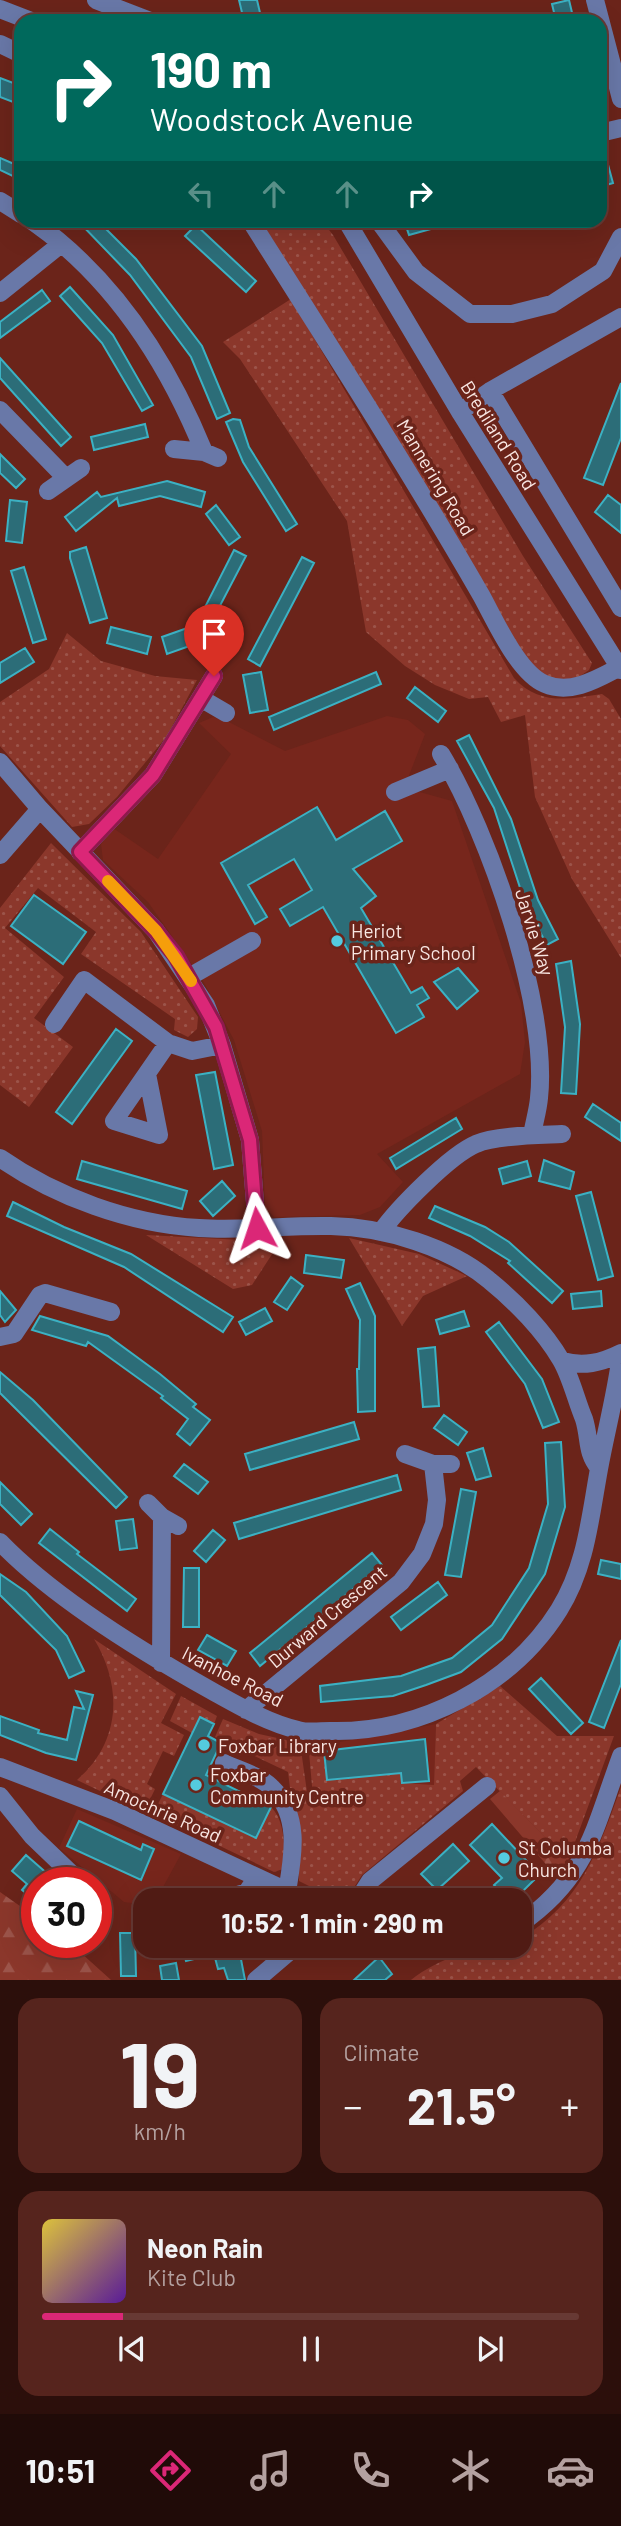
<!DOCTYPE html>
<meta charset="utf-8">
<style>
body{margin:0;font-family:Barlow,sans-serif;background:#56241d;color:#f1f3f6;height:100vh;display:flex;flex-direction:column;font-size:26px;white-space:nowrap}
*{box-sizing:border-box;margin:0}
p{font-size:23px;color:#b4a1a0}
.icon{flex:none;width:38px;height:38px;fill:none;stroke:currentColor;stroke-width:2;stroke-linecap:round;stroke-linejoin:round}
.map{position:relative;height:1980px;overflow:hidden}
.panel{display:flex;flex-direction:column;gap:18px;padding:18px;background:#2c0f0b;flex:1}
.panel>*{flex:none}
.top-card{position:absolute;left:14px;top:14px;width:593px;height:214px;border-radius:21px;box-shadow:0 7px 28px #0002,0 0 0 2px #673934;background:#00695c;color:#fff;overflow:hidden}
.speed{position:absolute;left:21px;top:1867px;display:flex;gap:14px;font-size:35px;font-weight:700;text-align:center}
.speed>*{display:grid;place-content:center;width:91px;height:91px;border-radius:50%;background:#501b14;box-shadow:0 7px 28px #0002,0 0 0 2px #673934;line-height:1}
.speed .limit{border:10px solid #d22;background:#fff;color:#111}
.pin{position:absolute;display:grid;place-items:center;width:60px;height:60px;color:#fff;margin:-72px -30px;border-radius:50% 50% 50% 0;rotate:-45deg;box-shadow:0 0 7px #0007}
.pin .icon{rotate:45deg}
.me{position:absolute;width:77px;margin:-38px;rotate:355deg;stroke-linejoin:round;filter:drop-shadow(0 0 5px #0008)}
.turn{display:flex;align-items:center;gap:24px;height:147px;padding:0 21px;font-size:32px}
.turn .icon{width:91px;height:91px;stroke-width:2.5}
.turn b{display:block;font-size:49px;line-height:60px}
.lanes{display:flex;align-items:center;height:66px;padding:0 21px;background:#0003;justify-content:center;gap:35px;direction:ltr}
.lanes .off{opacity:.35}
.big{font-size:52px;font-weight:700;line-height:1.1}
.panel .tile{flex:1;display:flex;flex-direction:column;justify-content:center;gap:10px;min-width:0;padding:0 24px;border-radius:21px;background:#56241d}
.panel .dial{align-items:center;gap:0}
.dial b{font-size:91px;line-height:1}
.song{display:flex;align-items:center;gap:21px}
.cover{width:84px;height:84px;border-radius:10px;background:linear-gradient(135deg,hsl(50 70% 55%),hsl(270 70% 35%))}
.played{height:7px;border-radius:4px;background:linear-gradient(90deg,#db2777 15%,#673934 15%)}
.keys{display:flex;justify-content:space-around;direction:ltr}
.heat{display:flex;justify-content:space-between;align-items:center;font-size:38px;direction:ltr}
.panel .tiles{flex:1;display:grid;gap:18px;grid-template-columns:1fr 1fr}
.tile:last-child{grid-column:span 2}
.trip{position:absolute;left:133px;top:1888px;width:399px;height:70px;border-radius:21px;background:#501b14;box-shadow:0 7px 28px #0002,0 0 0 2px #673934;font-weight:700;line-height:70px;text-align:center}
.tabs{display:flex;height:112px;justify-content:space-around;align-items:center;background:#200b08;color:#b4a1a0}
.tabs .icon{width:49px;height:49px}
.tabs .on{color:#db2777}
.tabs b{font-size:32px;color:#f1f3f6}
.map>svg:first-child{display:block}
.built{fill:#77261c}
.grass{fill:url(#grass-dots)}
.forest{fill:url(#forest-firs)}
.building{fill:#2c6d78;stroke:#3cb1c3;stroke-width:2}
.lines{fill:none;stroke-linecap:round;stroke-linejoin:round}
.minor{stroke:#6978a8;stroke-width:18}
.route-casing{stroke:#8e194d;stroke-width:18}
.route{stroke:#db2777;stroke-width:12}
.slow{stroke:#f59e0b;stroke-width:12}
.poi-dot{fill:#54cade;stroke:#6b241a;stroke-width:2.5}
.labels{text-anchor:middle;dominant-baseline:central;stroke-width:7;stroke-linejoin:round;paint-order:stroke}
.street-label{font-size:19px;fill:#f9e7e3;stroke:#6b241a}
.poi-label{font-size:19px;fill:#f9e7e3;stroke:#6b241a;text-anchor:start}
</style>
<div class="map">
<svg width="621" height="1980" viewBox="0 0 621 1980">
<defs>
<pattern id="grass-dots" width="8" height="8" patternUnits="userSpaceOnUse" patternTransform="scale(1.75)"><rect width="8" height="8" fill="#8b372b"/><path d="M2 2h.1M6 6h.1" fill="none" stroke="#9c544a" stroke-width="1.8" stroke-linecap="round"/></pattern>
<pattern id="forest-firs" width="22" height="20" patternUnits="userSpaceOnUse" patternTransform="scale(1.75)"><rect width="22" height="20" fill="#8b372b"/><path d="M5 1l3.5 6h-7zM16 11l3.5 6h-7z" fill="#9c544a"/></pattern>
</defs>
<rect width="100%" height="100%" fill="#6b241a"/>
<path class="built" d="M387 716 408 720 425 734 408 778 416 791 452 801 521 1003 525 1042 520 1074 377 1154 403 1182 380 1207 360 1215 274 1217 265 1207 262 1131 234 1040 202 979 148 902 103 860 101 844 113 828 158 859 231 754 199 723 213 717 229 722 285 751Z
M436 1724 434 1785 327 1780 324 1745Z
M77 1809 181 1854 156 1900H145V1905L124 1902 59 1848Z"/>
<path class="grass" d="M256 221H322L333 235 523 556 592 663 589 670 570 683 548 680 525 660Z
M291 299 514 678C539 706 570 699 602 694L609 699 621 719V958L572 879 535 797 525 715 501 722 488 697 469 699 435 685 405 666 366 632 347 521 240 359 223 342Z
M67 633 101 661 155 676 197 680 167 736 117 797 89 824 72 827 0 746V702L49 669Z
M51 843 141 932 198 1017 197 1029 188 1037 174 1030 175 1019 81 954 96 932 38 888 5 928 64 977 34 1018 73 1047 29 1107 0 1085V908Z
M146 1235 280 1242 252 1285 233 1289Z
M349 1238 419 1254 467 1276 423 1296 402 1326Z
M94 1639 176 1694 161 1723 184 1735 174 1756 163 1751 147 1784 155 1789 144 1812 77 1780C121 1742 123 1687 94 1639Z
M500 1686 557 1736H614L568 1861 476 1767 460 1781 463 1791 362 1875 346 1900H337L299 1881V1826L291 1803 313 1797 309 1752 324 1751 327 1780 401 1773 403 1783 434 1785 436 1724Z
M181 1696 217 1716 214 1724 200 1717 192 1733 170 1721Z
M223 1719 259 1734 300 1743 307 1792 291 1796 288 1772 215 1737Z
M621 1787V1980H411C441 1956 481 1946 520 1946V1939C581 1903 598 1851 621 1787Z
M163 1794 256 1838 271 1807C285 1820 286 1851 283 1869L274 1872 153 1814Z"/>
<path class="forest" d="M500 1791 568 1861 556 1876 490 1799Z
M0 1892 37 1918V1942L70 1943 111 1980H0Z"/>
<path class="building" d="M239 0H257L261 17 244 21Z
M569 0 574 21H556L552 4Z
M0 78 21 86V105L0 97Z
M600 150H604L613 183 600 187Z
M0 158 21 167V180L0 170Z
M77 220H97L136 259 202 346 230 413 217 419 191 357 130 275Z
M404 220H448L449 224 409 235Z
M196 225 256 281 246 292 185 236Z
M70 287 113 335 153 405 142 411 102 343 60 296Z
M42 290 50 301 0 338V322Z
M0 358 71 437 61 446 0 378Z
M621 383V438L603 485 584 478Z
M233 419 240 420 249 447 297 524 286 531 243 462 226 422Z
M145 424 148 437 94 450 91 437Z
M0 454 25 479 16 488 0 473Z
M167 481 205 492 201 507 160 496 119 506 117 498 76 531 65 517 97 492 101 497Z
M608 495 621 505V533L595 512Z
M10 500 27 502 22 543 6 541Z
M216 505 240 537 229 545 206 514Z
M86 547 107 618 90 623 70 558V552Z
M234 550 246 556 201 642 167 654 162 637 196 625Z
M302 557 314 563 260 666 248 659Z
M24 567 46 639 33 643 11 571Z
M111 627 151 637 147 654 107 643Z
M25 648 34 662 0 683V663Z
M261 672 268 710 250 713 243 675Z
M376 672 381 684 274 730 269 717Z
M415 687 446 711 438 722 407 698Z
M469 735 511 819 538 900 558 939 547 945 526 906 494 808 457 741Z
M317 807 336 840 385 811 402 841 353 869 376 896 361 908 411 993 422 987 429 998 417 1005 424 1017 396 1033 323 907 290 926 280 909 312 890 294 859 248 885 267 917 255 924 221 863Z
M34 895 86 932 63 964 11 926Z
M571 961 580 1024 576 1094 561 1093 565 1027 556 964Z
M458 968 478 991 457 1009 434 982Z
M116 1029 132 1041 72 1124 56 1112Z
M215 1072 233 1165 214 1169 196 1075Z
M593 1104 621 1123V1141L585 1117Z
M456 1118 462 1129 396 1169 390 1158Z
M544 1160 574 1172 570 1189 539 1181Z
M82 1161 187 1191 182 1209 77 1179Z
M527 1161 531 1176 503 1184 499 1169Z
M222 1181 235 1196 213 1216 200 1201Z
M591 1192 613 1276 598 1280 576 1196Z
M13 1202 64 1227 131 1254 233 1317 223 1332 124 1267 7 1216Z
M435 1206 485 1227 509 1242 563 1291 552 1303 508 1263 510 1261 470 1236 429 1218Z
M306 1255 344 1260 341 1278 304 1273Z
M291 1277 303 1286 287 1310 274 1302Z
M360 1283 375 1316V1411L358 1412 357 1369H359L360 1320 346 1289Z
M0 1291 16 1310 5 1322 0 1315Z
M601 1291 602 1306 573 1309 571 1294Z
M265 1308 272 1321 246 1335 239 1322Z
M464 1311 469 1326 440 1334 436 1320Z
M40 1316 108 1336 160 1374 196 1404 193 1407 210 1420 190 1445 177 1434 188 1419 161 1398 163 1396 88 1342 86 1346 32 1330Z
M499 1322 542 1379 559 1422 543 1428 525 1384 486 1332Z
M435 1347 439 1406 423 1407 418 1349Z
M0 1372 33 1400 127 1497 116 1508 0 1393Z
M444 1415 467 1432 458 1445 434 1428Z
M354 1422 359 1439 250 1470 245 1454Z
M561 1442 565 1507 545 1574 502 1639 461 1672 426 1685 393 1696 321 1702 320 1686 401 1676 452 1658 492 1625 529 1568 548 1504 545 1443Z
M483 1448 491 1476 476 1480 467 1453Z
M184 1464 208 1482 198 1494 174 1476Z
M397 1475 401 1490 239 1539 234 1523Z
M0 1482 32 1514 21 1525 0 1504Z
M461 1489 476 1492 461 1577 445 1575Z
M133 1519 137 1548 120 1550 116 1521Z
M50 1529 79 1552 77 1554 136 1599 127 1611 39 1543Z
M213 1530 225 1540 206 1562 194 1551Z
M372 1553 382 1565 260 1666 250 1653Z
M601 1560 621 1564V1579L598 1574Z
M184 1568H199V1627H183Z
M0 1574 26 1592 67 1636 84 1671 69 1678 56 1650 0 1595Z
M438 1582 447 1595 401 1630 391 1617Z
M207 1635 236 1651 227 1666 198 1650Z
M621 1640V1684L604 1728 589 1722Z
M541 1678 583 1723 571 1734 529 1689Z
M76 1691 93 1695 76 1760 46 1753 0 1735V1716L39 1730 38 1733 67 1740 74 1707 84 1709Z
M200 1717 214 1724 208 1736 221 1743 206 1775 271 1807 256 1838 163 1794Z
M425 1739 429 1781 402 1783 401 1773 327 1780 324 1751Z
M79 1821 141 1850 143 1844 154 1849 141 1880 67 1846Z
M492 1824 537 1872 533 1876 535 1879 523 1891 513 1889 505 1896 494 1885 502 1878 470 1845Z
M453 1844 469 1861 437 1890 421 1874Z
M26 1855 58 1883H37V1903L22 1890 27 1884 12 1871Z
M120 1933H135L136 1976H121Z
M182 1946H231L232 1951 239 1949 245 1980H228L224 1968 218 1969 214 1954 186 1961Z
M379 1957 392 1974 385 1980H354Z
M176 1963 179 1980H162L160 1966Z"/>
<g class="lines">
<path class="minor" d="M96 0 150 21
M595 0 621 99
M0 9 31 21
M0 44 21 54
M600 133 621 128
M0 201 21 214
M31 220C113 277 167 361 204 452
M250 220C329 345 408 468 481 595 495 620 518 673 545 684 571 695 597 679 620 667
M346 220 460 412 621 670
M378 220 416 272 470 314H512L552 304 603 271 621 237
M0 293 61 244
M490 391 621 608
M0 410 66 478
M460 412 490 391 621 317
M174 449 204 452 218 458
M48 491 81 468
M202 699 226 713
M441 754C489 833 549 1006 539 1098 538 1110 534 1123 532 1135
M0 762 40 809 156 931 206 1005 222 1045 250 1140 257 1228
M395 792 450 769
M80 852 153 775 214 676
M0 855 40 809
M189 977 252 941
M54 1024 84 980 168 1043 192 1051 222 1045
M147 1074 159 1135 114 1121 168 1043
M0 1158C56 1197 130 1224 199 1228 243 1231 287 1225 331 1226 384 1227 450 1247 490 1281 516 1302 544 1331 561 1360 571 1377 576 1400 584 1419 590 1438 586 1453 599 1468
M381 1232C397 1209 450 1155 476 1144 495 1135 541 1135 562 1134
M0 1337 14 1334 40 1295 45 1293 111 1312
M562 1361C583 1367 601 1363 621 1353
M405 1454 433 1464H451
M148 1503 162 1517 178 1526
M0 1542C54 1598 144 1653 212 1691 239 1706 268 1723 298 1730 308 1733 320 1731 330 1731 418 1733 511 1687 559 1610 586 1567 590 1518 599 1469 606 1431 616 1394 621 1355
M161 1663 162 1517
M246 1710 401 1582 422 1554 434 1524 437 1500 433 1464
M224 1763C238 1770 261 1776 272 1788 301 1816 293 1856 287 1892
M0 1767 115 1811 306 1900
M0 1796 32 1836 81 1883
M221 1900 247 1892 257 1877
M358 1900 370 1881 487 1786
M520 1924C588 1877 594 1829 621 1756
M256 1980 296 1946"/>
</g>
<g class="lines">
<defs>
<path id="route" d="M214 676 153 775 80 852 156 931 176 956 216 1027 250 1140 257 1228"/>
</defs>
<use href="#route" class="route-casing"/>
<use href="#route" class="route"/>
<path class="slow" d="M108 881 156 931 191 981"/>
</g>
<g class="poi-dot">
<circle cx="337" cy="941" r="7"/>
<circle cx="204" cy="1745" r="7"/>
<circle cx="196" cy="1785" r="7"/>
<circle cx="504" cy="1858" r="7"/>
</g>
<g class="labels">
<g class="street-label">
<text transform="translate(499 435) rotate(58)">Brediland Road</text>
<text transform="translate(436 477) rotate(59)">Mannering Road</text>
<text transform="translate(535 932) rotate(73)">Jarvie Way</text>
<text transform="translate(327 1616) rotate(-40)">Durward Crescent</text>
<text transform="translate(233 1676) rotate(27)">Ivanhoe Road</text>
<text transform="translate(163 1811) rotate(24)">Amochrie Road</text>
</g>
<g class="poi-label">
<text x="351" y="930">Heriot<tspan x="351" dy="22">Primary School</tspan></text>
<text x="218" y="1745">Foxbar Library</text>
<text x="210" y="1774">Foxbar<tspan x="210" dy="22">Community Centre</tspan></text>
<text x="518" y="1847">St Columba<tspan x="518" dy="22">Church</tspan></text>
</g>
</g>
</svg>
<div class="speed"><div class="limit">30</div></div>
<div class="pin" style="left:214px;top:676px;background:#d93025"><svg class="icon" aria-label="arrive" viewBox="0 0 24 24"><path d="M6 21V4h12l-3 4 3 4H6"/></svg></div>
<svg class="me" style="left:257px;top:1228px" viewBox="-20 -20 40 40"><path d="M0-17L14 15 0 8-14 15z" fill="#db2777" stroke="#fff" stroke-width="4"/></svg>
<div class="trip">10:52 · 1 min · 290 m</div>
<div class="top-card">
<div class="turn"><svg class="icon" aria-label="right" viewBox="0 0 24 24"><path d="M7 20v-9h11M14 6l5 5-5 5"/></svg><div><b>190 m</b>Woodstock Avenue</div></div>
<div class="lanes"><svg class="icon off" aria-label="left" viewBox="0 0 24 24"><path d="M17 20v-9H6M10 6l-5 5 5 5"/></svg><svg class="icon off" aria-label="ahead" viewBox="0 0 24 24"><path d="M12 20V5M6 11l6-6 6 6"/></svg><svg class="icon off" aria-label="ahead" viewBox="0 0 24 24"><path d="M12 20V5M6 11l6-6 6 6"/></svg><svg class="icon" aria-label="right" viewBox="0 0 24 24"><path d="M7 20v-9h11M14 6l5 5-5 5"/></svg></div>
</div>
</div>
<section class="panel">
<div class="tiles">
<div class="tile dial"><b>19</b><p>km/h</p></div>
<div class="tile"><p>Climate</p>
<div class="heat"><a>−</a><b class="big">21.5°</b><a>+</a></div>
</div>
<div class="tile">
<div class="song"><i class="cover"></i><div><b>Neon Rain</b><p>Kite Club</p></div></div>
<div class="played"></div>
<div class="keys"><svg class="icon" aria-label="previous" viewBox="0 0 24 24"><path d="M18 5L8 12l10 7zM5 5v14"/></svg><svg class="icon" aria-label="pause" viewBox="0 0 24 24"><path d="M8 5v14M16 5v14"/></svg><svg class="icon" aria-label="next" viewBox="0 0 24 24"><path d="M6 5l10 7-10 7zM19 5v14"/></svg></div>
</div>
</div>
</section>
<nav class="tabs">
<b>10:51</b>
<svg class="icon on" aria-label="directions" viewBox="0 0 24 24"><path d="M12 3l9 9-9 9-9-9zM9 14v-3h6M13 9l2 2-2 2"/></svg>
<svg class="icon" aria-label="music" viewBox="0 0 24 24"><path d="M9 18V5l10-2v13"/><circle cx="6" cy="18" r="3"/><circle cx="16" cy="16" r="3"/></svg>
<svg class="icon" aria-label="phone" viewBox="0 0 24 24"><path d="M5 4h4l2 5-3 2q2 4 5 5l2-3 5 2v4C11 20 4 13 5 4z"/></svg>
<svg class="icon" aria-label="climate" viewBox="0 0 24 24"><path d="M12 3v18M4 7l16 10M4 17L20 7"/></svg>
<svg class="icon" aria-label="car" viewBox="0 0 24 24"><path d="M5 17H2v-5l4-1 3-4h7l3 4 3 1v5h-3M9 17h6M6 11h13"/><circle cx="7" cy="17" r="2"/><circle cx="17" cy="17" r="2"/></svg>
</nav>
